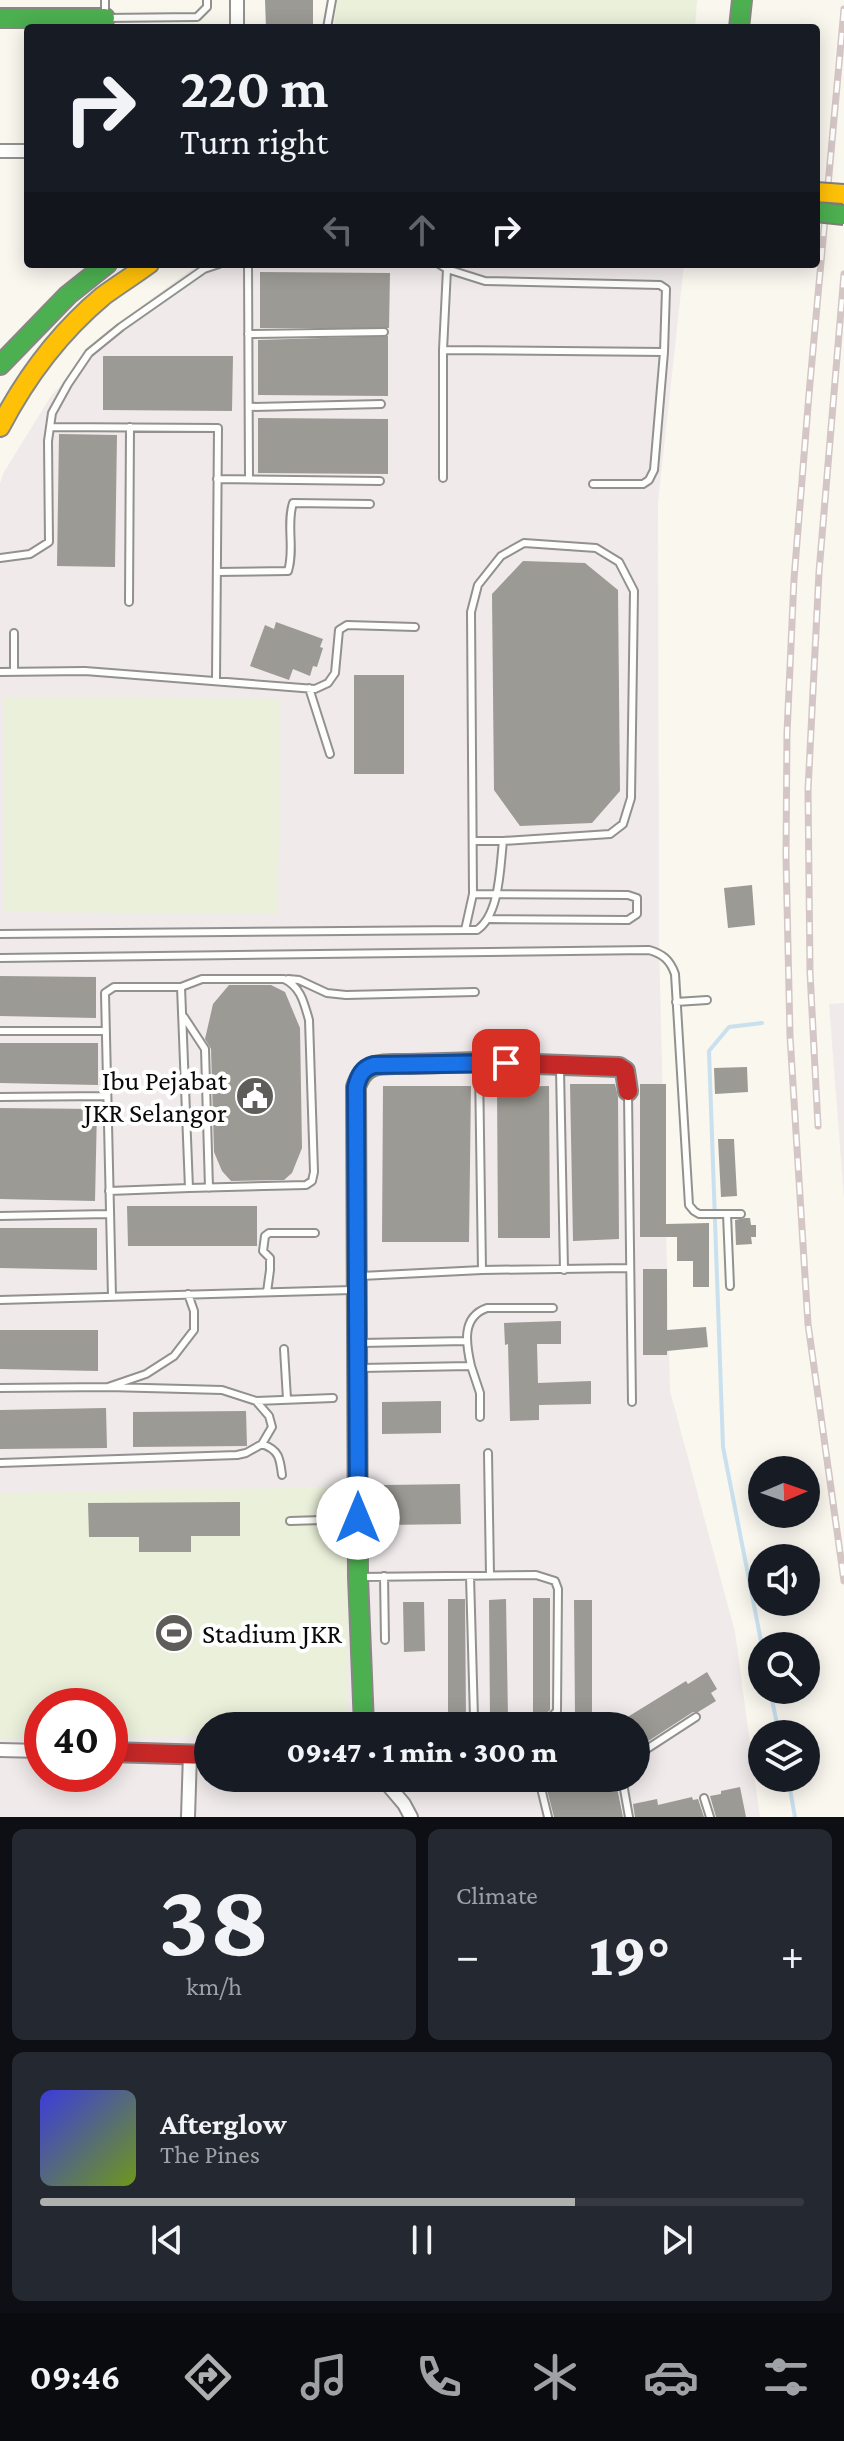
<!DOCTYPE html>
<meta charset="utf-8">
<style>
body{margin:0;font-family:"Crimson Pro",serif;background:#242831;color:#f1f3f6;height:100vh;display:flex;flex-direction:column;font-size:30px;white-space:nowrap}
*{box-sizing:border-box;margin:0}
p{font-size:26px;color:#9ea1a6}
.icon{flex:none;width:44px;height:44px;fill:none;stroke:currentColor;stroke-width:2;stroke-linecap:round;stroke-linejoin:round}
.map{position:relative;height:1817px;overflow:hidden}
.sheet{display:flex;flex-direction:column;gap:12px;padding:12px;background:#0d0f14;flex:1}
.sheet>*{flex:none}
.banner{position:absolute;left:24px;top:24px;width:796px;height:244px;border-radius:8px;box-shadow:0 4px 20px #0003;background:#171b24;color:#f1f3f6;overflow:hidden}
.needle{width:52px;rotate:88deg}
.buttons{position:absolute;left:748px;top:1456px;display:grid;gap:16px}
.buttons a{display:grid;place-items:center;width:72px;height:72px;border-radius:50%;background:#171b24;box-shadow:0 4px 20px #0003;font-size:40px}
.speed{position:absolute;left:24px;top:1688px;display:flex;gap:16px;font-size:40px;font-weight:700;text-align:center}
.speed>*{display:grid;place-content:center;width:104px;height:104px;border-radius:50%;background:#171b24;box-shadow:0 4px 20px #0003;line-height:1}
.speed .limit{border:12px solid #d22;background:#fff;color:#111}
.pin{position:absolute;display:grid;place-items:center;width:68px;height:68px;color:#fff;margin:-34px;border-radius:16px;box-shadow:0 4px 12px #0006}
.me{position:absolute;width:88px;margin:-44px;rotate:0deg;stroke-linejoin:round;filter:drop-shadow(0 0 6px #0008)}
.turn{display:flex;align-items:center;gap:28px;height:168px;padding:0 24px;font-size:36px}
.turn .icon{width:104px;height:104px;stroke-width:2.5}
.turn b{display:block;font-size:56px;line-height:68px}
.lanes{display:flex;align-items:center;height:76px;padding:0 24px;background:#0003;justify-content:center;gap:40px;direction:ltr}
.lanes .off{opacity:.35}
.big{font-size:60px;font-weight:800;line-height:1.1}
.sheet .widget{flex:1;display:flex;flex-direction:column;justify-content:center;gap:12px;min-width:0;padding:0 28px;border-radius:12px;background:#242831}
.sheet .dial{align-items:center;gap:0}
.dial b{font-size:104px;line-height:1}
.song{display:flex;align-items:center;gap:24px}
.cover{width:96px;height:96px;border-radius:12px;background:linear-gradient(135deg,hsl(240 70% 55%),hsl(80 70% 35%))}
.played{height:8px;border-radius:4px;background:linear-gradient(90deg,#afb0b0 70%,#363941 70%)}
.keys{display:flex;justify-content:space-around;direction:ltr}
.heat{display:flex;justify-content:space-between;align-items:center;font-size:44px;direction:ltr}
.sheet .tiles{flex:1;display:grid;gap:12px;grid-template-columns:1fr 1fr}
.widget:last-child{grid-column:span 2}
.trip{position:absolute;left:194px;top:1712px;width:456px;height:80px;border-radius:40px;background:#171b24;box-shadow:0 4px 20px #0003;font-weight:800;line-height:80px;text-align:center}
.tab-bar{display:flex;height:128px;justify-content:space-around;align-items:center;background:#090b0e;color:#9ea1a6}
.tab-bar .icon{width:56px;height:56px}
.tab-bar .active{color:#afb0b0}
.tab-bar b{font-size:36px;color:#f1f3f6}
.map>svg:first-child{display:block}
.industrial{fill:#f0eaeb;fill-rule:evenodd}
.pitch{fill:#eaf0da}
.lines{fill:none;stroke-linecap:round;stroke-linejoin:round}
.stream{stroke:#c9e0ee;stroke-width:4}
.building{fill:#9c9a94}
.lane-casing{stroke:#92918d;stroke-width:10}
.street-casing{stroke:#92918d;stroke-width:16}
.fast-casing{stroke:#888783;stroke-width:22}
.slow-casing{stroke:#888783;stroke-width:22}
.jam-casing{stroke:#888783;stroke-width:22}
.lane{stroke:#fefefc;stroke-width:6}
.street{stroke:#fefefc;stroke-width:12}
.fast{stroke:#4caf50;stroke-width:18}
.slow{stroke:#ffc107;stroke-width:18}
.jam{stroke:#c62828;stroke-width:18}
.rail-casing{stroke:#d4c6c4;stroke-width:7}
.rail{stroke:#fff;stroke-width:4;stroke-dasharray:12;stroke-linecap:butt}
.fast-bridge-casing{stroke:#7f7e7a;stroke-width:22;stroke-linecap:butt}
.slow-bridge-casing{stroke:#7f7e7a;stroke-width:22;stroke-linecap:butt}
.fast-bridge{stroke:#4caf50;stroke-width:18}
.slow-bridge{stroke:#ffc107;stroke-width:18}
.route-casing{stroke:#114b97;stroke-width:20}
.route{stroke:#1a73e8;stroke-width:14}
.labels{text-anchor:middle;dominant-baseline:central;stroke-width:8;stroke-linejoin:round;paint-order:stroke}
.poi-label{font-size:28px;fill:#0a0a0a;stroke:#fff;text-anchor:end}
</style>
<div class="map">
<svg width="844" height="1817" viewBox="0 0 844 1817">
<rect width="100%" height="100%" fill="#f9f7ee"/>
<path class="industrial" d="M199 264H684L658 502 659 942 670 1391 735 1632 760 1817H0V483L4 472 51 396 117 324ZM42 1706H110V1774H42ZM208 1726H636V1778H208Z
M844 1003V1199L829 1004Z"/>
<path class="pitch" d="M337 0H697L695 28H334Z
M4 697 280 699 278 914 3 912Z
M349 1487 347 1726H208V1736L110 1737V1706H42V1738L0 1739V1493Z"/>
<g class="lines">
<path class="stream" d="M762 1023 729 1027 709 1051 723 1447 762 1646
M770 1690 779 1734
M788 1778 795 1817"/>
</g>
<path class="building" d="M265 0H313V28H266Z
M260 272 390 273 389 328H260Z
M388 336V396L258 395V340Z
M103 356H233L232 411 103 410Z
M258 418 388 419V474L258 473Z
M59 434 117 435 115 567 57 566Z
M523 561 585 563 618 590 620 791 592 823 520 826 494 790 492 594Z
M276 622 323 639 320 647 323 648 317 667 313 666 310 676 293 669 289 680 250 666 265 625 274 629Z
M354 675H404V774H354Z
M752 885 755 925 728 928 724 888Z
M0 976 96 977V1018L0 1016Z
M229 985H271L285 992 300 1028 302 1148 292 1173 284 1180 231 1181 222 1171 214 1152 211 1049 205 1039 213 1004Z
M0 1043H98V1085L0 1083Z
M747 1067 748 1092 715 1094 714 1068Z
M570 1084H615L618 1097 619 1239 573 1241Z
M640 1084H666V1224L709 1223V1287H693V1261H677V1237H640Z
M383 1086H471L469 1242H382Z
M549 1086 550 1238H498L497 1087Z
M0 1108 97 1109 95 1201 0 1199Z
M718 1139H734L737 1196 721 1197Z
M127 1206H257V1246H128Z
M745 1218H750L751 1225H756V1237H751L752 1244 736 1245 735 1220Z
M0 1228H97V1270L0 1268Z
M643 1269H667V1330L706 1327 708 1347 667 1351V1355H643Z
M561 1321V1344H537L538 1383 591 1381V1404L539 1405V1420L510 1421 508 1344 505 1345 504 1323Z
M0 1330H98V1371L0 1369Z
M441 1401V1433L382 1434V1402Z
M106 1408 107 1448 0 1449V1410Z
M246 1411 247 1446 133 1447V1412Z
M460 1484 461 1524 384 1525V1485Z
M240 1502V1536H191V1552H139V1537H89L88 1503Z
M533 1598H550V1710L543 1716H533Z
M448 1599H465L466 1719H448Z
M506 1599 508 1718H490L489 1600Z
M574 1600H592V1717H575Z
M403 1602H424L425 1651 404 1652Z
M707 1672 717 1689 711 1693 716 1701 698 1712H693L636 1749V1726H613L686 1681 688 1684Z
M544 1778H615L623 1817H554Z
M740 1787 746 1817H716L710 1796 721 1794V1791Z
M692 1797 693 1800 698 1799 704 1817H635L633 1804 657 1799 658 1805Z"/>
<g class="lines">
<defs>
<path id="lane" d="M105 0V18L197 17 207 7V0
M327 28 332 0
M248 264 249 479
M439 264 447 269 485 281 660 285 666 289 664 352 654 470 649 480 643 484H593
M248 334 384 332
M443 350 664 352
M249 407 381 404
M50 427 218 428 216 681
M443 478V350L447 269
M217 479 380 481
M0 558 30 554 49 542 48 441 52 413 68 384 89 353 121 327 204 269 219 264
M217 572 288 571C295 549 286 525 293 503L370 504
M129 602 130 427
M14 633V672
M0 672 85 671 315 689 328 683 335 673 339 630 347 625 415 627
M309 688 330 754
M473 841H503
M473 894 628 895 637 898V914L628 920 489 919
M0 934 465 930 473 894 471 612 478 585 501 556 524 543 596 548 619 562 634 591 631 798 623 824 610 834 503 841C500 867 500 914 477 930H465
M0 958 649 950C663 954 670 960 675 974L689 1205 694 1211 699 1214H741
M288 979 299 980 327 993 346 995 475 992
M676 1002 707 1000
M184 1017 205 1049 209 1188
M0 1031H105
M479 1066 482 1270
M560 1069 564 1270
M628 1094 632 1402
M0 1097 106 1096
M109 1191 189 1188 181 987
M727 1214 730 1286
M0 1216 109 1214
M361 1276 482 1270 629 1268
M267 1292 270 1270V1258L263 1251 265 1236 269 1233H315
M188 1294 194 1311V1330L174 1356 146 1374 108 1387 222 1390 256 1401 333 1398
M112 1297 105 993 114 987H181L202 979H284C301 987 304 1003 309 1020L314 1172 312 1181 306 1185 189 1188
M0 1300 352 1290
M361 1343 466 1341
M284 1349 287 1399
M471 1366 480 1393V1417
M361 1368 471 1366C466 1344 461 1317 487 1308H553
M0 1388 108 1387
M256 1401 269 1416 272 1427 262 1444C279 1450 280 1458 282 1475
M488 1453 490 1575
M0 1463 237 1455 246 1453 262 1444
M290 1521 355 1519
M384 1576 385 1640
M360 1577 536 1575 555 1581 558 1589 557 1711 543 1725H484L474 1718 470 1576
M636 1756 696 1717
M622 1778 629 1817
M541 1788 548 1817
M704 1798 710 1817"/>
<path id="street" d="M237 0V28
M0 151H28
M0 1750 42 1751
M382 1778 404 1804 411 1817
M188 1817 190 1754"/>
<path id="fast" d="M0 18H105
M739 28 742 0
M0 365 68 295 107 264
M364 1726 358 1577 356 1087C365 1059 384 1065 409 1064"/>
<path id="slow" d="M0 427C26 377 60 332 103 296 118 285 134 275 149 264"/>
<path id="jam" d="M409 1064 479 1062 619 1067 625 1071 628 1091
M110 1752 208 1755"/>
</defs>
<use href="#lane" class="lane-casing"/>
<use href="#street" class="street-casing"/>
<use href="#fast" class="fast-casing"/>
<use href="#slow" class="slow-casing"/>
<use href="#jam" class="jam-casing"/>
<use href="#lane" class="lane"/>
<use href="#street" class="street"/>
<use href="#fast" class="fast"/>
<use href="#slow" class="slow"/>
<use href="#jam" class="jam"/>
<defs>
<path id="rail" d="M844 9 809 394 794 579 787 733 786 857 790 1036 808 1324 844 1581
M818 1126 810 972 808 790 819 572 844 274"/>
</defs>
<use href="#rail" class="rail-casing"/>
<use href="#rail" class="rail"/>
<defs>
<path id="fast-bridge" d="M816 212 844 215"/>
<path id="slow-bridge" d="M816 192 844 194"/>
</defs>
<use href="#fast-bridge" class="fast-bridge-casing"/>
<use href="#slow-bridge" class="slow-bridge-casing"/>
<use href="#fast-bridge" class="fast-bridge"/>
<use href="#slow-bridge" class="slow-bridge"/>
</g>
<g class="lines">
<defs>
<path id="route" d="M358 1518 356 1087C359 1075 363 1068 374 1065L506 1063"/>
</defs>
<use href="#route" class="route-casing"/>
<use href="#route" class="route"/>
</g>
<defs>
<symbol id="civic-disc" viewBox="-11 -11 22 22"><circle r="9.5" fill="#5e5d5a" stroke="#fff"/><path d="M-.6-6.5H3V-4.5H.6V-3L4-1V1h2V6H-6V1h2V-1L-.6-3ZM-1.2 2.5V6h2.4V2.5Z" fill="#fff"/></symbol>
<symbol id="stadium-disc" viewBox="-11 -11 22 22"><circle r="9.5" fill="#5e5d5a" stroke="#fff"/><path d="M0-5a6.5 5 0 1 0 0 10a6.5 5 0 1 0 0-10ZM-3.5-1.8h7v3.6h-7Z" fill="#fff"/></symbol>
</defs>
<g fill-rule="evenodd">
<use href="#civic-disc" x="233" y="1074" width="44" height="44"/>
<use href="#stadium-disc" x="152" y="1611" width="44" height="44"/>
</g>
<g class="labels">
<g class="poi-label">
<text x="227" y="1080">Ibu Pejabat<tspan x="227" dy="32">JKR Selangor</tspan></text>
<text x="202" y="1633" text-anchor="start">Stadium JKR</text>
</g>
</g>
</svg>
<div class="buttons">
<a><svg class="needle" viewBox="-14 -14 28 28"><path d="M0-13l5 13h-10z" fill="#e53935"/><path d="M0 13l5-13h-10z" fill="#9ea1a6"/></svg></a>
<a><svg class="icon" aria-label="sound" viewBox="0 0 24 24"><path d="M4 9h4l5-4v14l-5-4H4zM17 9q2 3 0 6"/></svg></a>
<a><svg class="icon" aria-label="search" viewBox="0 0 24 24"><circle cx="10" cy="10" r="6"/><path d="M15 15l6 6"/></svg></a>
<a><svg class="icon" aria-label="layers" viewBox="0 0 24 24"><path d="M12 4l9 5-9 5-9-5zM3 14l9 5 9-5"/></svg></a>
</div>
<div class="speed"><div class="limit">40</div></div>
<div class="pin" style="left:506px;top:1063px;background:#d93025"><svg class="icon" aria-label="arrive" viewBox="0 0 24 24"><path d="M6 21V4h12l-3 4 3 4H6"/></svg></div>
<svg class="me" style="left:358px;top:1518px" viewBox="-20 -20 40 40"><circle r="19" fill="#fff"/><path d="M0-13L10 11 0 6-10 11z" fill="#1a73e8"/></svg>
<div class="trip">09:47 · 1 min · 300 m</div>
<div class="banner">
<div class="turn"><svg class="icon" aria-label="right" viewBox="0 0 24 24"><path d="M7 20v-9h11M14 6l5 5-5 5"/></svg><div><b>220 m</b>Turn right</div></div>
<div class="lanes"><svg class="icon off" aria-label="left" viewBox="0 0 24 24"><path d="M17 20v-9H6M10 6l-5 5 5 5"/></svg><svg class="icon off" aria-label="ahead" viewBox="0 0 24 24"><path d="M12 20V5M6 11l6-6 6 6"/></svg><svg class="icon" aria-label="right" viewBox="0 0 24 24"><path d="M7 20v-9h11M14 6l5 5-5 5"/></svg></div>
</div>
</div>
<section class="sheet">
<div class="tiles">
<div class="widget dial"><b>38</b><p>km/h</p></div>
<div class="widget"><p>Climate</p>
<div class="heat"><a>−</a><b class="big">19°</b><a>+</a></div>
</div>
<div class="widget">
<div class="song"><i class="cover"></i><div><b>Afterglow</b><p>The Pines</p></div></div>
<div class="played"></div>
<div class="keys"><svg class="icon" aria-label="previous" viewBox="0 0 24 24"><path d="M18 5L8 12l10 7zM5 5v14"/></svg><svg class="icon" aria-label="pause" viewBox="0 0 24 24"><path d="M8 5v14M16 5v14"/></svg><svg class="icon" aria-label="next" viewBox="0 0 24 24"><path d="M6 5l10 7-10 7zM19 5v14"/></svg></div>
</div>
</div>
</section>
<nav class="tab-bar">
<b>09:46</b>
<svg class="icon active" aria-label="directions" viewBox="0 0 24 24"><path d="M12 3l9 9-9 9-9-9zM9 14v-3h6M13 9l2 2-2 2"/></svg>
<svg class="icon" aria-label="music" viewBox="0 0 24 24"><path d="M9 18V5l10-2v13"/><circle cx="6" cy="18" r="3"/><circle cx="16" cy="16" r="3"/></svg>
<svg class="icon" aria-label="phone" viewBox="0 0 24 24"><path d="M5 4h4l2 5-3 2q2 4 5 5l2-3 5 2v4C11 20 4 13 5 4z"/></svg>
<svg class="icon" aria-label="climate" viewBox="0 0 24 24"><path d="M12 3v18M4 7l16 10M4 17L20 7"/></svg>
<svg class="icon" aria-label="car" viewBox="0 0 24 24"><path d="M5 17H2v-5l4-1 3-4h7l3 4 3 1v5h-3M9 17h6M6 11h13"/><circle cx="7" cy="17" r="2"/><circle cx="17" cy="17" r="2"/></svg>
<svg class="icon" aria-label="filters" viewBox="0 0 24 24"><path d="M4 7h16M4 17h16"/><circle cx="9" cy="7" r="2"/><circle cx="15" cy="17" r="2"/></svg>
</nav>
